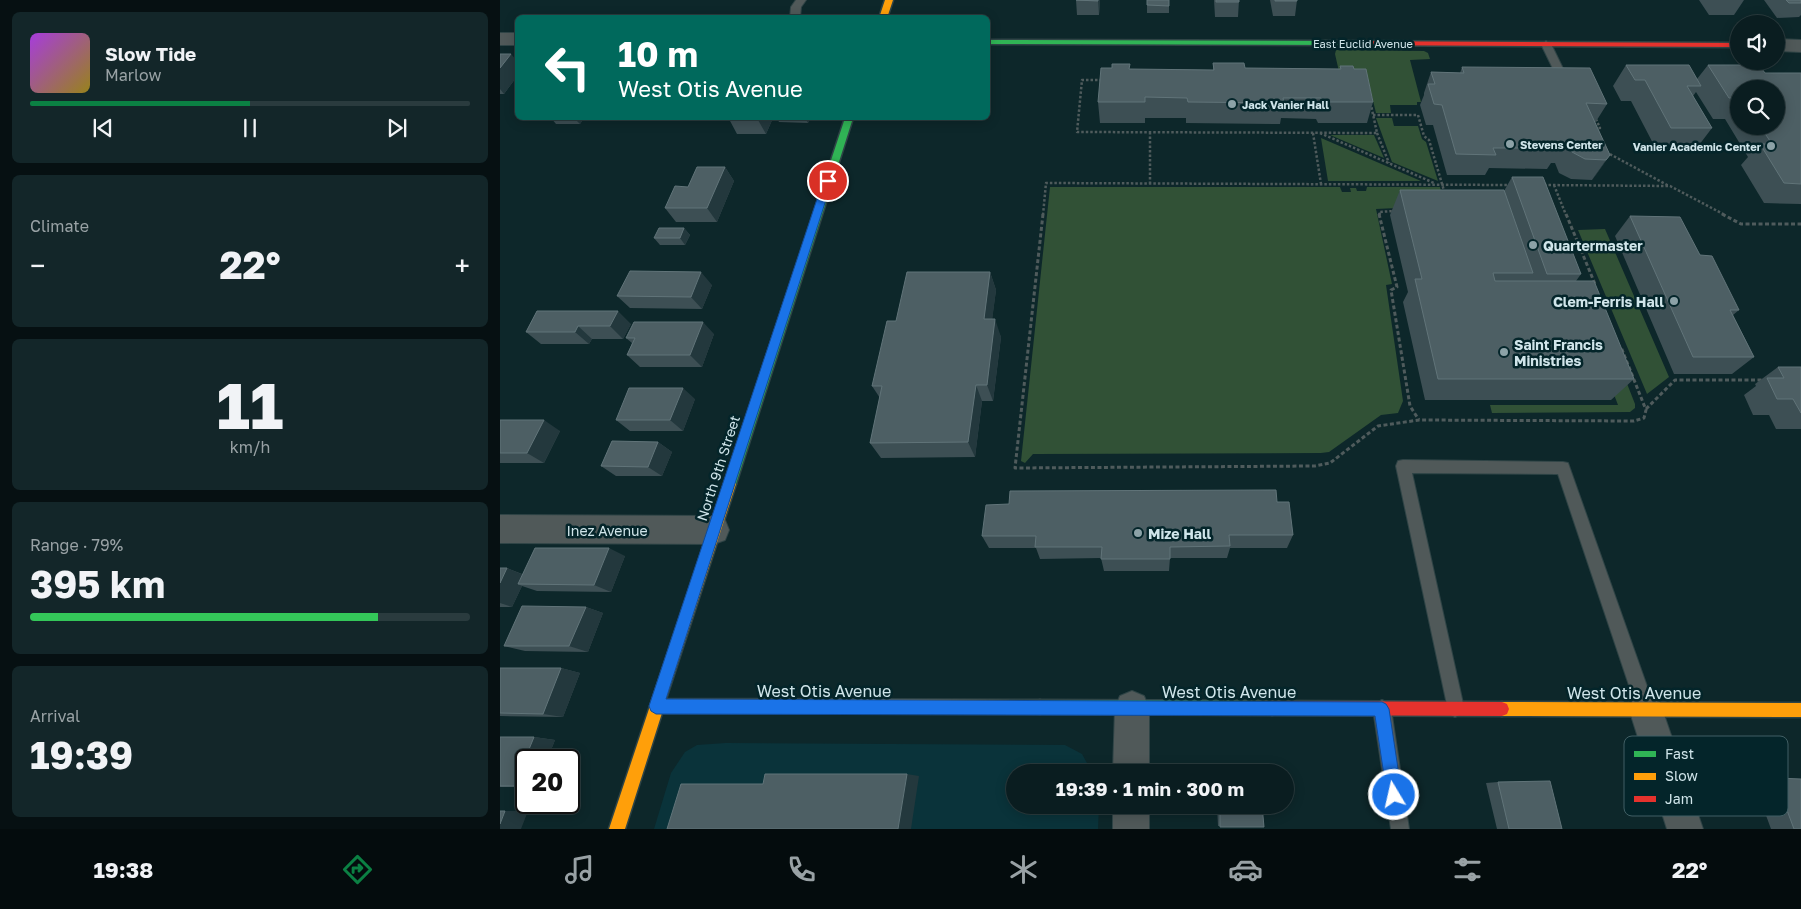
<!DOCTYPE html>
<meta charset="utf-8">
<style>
body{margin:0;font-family:"Golos Text",sans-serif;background:#132629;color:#f1f3f6;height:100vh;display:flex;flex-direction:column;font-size:19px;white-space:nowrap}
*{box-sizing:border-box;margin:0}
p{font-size:16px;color:#99a2a5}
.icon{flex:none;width:28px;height:28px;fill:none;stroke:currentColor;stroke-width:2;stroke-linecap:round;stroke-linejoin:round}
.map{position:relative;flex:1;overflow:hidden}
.sheet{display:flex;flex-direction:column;gap:12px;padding:12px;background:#061012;width:500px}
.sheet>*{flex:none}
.hud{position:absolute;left:15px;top:15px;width:475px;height:105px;border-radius:8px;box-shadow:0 2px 12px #0003,0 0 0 1px #2a3b3e;background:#00695c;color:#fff;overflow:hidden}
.fabs{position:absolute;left:1230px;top:15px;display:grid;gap:10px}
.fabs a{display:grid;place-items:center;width:55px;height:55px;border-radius:50%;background:#0a1d20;box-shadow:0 2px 12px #0003,0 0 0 1px #2a3b3e;font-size:25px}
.speed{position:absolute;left:15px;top:749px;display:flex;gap:10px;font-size:25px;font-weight:700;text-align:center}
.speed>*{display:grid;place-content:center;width:65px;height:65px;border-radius:50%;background:#0a1d20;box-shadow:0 2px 12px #0003,0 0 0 1px #2a3b3e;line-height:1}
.speed .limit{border:2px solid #111;border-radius:8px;background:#fff;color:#111}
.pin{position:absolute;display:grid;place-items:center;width:42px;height:42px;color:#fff;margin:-21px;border:2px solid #fff;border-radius:50%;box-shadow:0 1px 5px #0007}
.me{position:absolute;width:55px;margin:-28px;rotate:351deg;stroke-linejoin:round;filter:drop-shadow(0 0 4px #0008)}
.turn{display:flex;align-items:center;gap:18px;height:105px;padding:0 20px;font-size:22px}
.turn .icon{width:65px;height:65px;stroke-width:2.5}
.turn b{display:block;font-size:35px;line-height:42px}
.big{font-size:38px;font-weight:700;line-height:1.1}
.sheet .tile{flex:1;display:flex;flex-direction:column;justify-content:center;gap:8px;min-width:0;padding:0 18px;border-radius:8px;background:#132629}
.sheet .dial{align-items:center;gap:0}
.dial b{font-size:65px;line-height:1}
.song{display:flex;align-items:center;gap:15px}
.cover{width:60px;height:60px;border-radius:8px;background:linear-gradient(135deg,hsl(280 70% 55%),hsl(50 70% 35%))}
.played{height:5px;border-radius:2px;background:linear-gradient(90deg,#0b8043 50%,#2a3b3e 50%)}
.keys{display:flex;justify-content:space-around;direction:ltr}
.heat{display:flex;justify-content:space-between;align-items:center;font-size:28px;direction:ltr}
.charge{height:8px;border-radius:4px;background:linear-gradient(90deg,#34c759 79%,#2a3b3e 0)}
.trip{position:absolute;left:506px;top:764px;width:288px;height:50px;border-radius:25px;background:#0a1d20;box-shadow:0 2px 12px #0003,0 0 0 1px #2a3b3e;font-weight:700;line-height:50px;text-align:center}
.menu{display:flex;height:80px;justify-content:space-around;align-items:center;background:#040c0d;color:#99a2a5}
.menu .icon{width:35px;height:35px}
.menu .on{color:#0b8043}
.menu b{font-size:22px;color:#f1f3f6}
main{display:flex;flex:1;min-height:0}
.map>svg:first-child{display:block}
.built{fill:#0a333a}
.green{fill:#315136}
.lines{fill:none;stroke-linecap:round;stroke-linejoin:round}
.lane-casing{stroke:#2f4446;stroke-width:2}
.street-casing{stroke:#2f4446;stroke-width:2}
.fast-casing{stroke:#2f4446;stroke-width:3}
.slow-casing{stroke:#2f4446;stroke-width:3}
.jam-casing{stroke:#2f4446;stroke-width:3}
.path-far1{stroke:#4f5b5c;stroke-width:2.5;stroke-dasharray:2.5 2;stroke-linecap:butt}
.path{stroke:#4f5b5c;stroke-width:3;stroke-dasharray:4 2.5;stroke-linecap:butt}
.lane{fill:#505959;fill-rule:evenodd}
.street{fill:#505959;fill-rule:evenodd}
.fast{fill:#30b455;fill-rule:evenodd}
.slow{fill:#ff9f0a;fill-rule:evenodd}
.jam{fill:#e5322d;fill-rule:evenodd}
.wall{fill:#3d4f54;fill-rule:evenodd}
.shaded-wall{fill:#23383d}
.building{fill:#4d5f64;stroke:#617479}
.route{fill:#1a73e8;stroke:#114b97}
.poi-dot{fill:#8ca2a7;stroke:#04252a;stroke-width:2}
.labels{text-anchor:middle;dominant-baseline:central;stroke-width:5;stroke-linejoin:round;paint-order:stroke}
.far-street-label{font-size:11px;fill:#d0e5ea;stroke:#04252a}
.far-poi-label{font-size:11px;font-weight:bold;fill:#d0e5ea;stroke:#04252a;text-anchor:start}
.poi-label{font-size:14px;font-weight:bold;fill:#d0e5ea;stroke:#04252a;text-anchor:start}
.street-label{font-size:14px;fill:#d0e5ea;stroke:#04252a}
.near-street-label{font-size:16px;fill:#d0e5ea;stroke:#04252a}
.key{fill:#04252a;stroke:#415f64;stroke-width:1}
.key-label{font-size:14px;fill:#d0e5ea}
</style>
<main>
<section class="sheet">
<div class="tile">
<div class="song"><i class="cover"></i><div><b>Slow Tide</b><p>Marlow</p></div></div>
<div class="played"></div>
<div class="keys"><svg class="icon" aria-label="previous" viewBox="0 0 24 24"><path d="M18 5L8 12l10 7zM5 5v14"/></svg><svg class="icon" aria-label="pause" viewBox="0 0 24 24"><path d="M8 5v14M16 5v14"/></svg><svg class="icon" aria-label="next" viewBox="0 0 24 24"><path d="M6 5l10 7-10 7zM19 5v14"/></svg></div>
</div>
<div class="tile"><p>Climate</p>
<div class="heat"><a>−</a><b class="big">22°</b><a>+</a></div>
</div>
<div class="tile dial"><b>11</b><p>km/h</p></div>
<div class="tile"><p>Range · 79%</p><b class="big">395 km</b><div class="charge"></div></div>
<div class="tile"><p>Arrival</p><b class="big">19:39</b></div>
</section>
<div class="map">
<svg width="1301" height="829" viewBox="0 0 1301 829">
<rect width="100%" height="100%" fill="#0d272a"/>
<path class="built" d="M226 743 565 745 582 754 592 772H515V805H599L598 829H154L171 773 185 752 197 745Z"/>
<path class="green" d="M836 50 924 51 928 53 930 59 910 60 921 102H917V105H890L891 113H876L868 80 840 76 835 54Z
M876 118H892L894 126H918L922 139 926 142 938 181 892 162Z
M831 135H874L884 158 830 135Z
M821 138 921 181H828Z
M550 187H840L842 192H851L850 188H856L857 191H866L867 187H940L943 200 897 208 876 209 892 284 886 285 903 401 898 413 881 415 829 452 821 453 533 454 525 463 521 461Z
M1105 229 1169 377 1147 394 1078 230Z
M1100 358H1117L1135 404V408L1130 412 992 413 990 405H1118Z"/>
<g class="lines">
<defs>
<path id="lane" d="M296 0H306L301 7 300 18H290L291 7Z
M1046 41 1051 44 1069 81 1068 83H1060L1059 81 1041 44Z
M903 460 1063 462 1068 463 1155 709 1152 715 1146 718 1140 715 1137 709 1058 474 912 473 964 708 961 714 955 717 949 714 896 466 898 461Z
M882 700 888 703 891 709 909 829H891L873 709 876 703Z"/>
<path id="street" d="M0 33H18V45H0Z
M1276 39 1301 40V52L1276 51Z
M0 515 214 516 225 520 229 530 225 540 214 544 0 543Z
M632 691 644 696 649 708V772H613L615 708 620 696Z
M1146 692 1158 697 1203 829H1167L1129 709 1134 697Z
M613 805H649V829H613Z"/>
<path id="fast" d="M488 40 841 41 845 43 841 45 488 44Z
M345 118H353L236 484 234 488 230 489 226 488 224 484Z
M540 700 772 701 777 703 779 708 777 713 772 715 540 714 535 712 533 707 535 702Z"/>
<path id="slow" d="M385 0H393L387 18H379Z
M230 479 234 480 236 484 166 699 540 700 545 702 547 707 545 712 540 714 162 713 125 829H109L224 484 226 480Z
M1002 702 1301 703V717L1002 716 997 714 995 709 997 704Z"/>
<path id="jam" d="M838 41 1239 43V47L841 45 837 43Z
M772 701 1002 702 1007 704 1009 709 1007 714 1002 716 772 715 767 713 765 708 767 703Z"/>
</defs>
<use href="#lane" class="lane-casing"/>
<use href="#street" class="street-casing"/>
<use href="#fast" class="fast-casing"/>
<use href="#slow" class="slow-casing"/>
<use href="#jam" class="jam-casing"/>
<path class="path-far1" d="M602 80H582L577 132 877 133 871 105
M873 115H918L924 136 929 140 945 194
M1094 128H1100L1095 117
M650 132V184
M813 133 821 184
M820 133 934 183
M877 133 889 163
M1106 152 1169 186
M1044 185 1170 186 1225 215
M1054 185 1066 215
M543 215 546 183 1010 185
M880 215 879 212 894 211"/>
<path class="path" d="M543 214 515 468 815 466 830 463 878 426 919 420 1134 421 1144 418 1146 410 1121 347
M879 214 897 287 891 290 910 406 919 420
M1066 214 1095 284
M1222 214 1241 224H1301
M1146 409 1175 380H1263"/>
<use href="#lane" class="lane"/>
<use href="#street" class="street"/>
<use href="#fast" class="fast"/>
<use href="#slow" class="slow"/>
<use href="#jam" class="jam"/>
</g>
<path class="wall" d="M576 0H600L599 15H577Z
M647 0H669V13H647Z
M714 0H739L738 17H715Z
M770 0H797L795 16H773Z
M1199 0H1244L1234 15H1209Z
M1264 0H1301V15L1299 17 1277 18Z
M0 54 18 62V75L4 94H0Z
M713 63 745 68 840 69V66L854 69 873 102 867 123H818L816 119 781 118 780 124 686 123V118H645V123H600L598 102 630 69 713 70Z
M1126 65 1197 79 1208 65 1265 73H1301V204L1264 203 1241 165 1248 157 1225 119H1213L1196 92 1193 96 1212 128 1196 149H1156L1131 101H1121L1113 86ZM1239 89 1276 126H1239Z
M962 67 1107 104 1095 123 1110 155 1092 180 1071 179 1059 173 1055 163H1051L1047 169 989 168 985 175H947L933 125H926L920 105 924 95V93L931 72 960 73Z
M51 118H84L80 124H56Z
M273 118 266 134H237L229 119Z
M277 118H310L308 123 279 122Z
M225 167 234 181 217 222H176L165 208 188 187Z
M1012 177 1081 274 1076 281 1134 379 1111 400H925L903 302 908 292 890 215 900 190 1004 191Z
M1130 216 1200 255 1239 310 1233 315 1254 357 1232 374H1174L1115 236Z
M184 228 190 235 185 245H160L154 238Z
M490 272 496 290 492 319 501 337 493 401H482L475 457 381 458 370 443 380 398 372 386 396 321Z
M212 285 202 309 130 308 117 296Z
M37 311 131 324 123 339H92L89 344H41L26 332Z
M214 334 202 367H140L127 355 132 343 126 338Z
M1278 367H1301V429H1276L1269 415H1253L1244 395 1256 386 1255 384Z
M195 399 183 431H130L116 420Z
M0 420 60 431 44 463H0Z
M158 442 172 452 162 476H116L101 466Z
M777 502 793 535 787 548H730L727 558H670L669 571H604L601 558 540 559 536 548H489L482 536Z
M125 556 111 592 37 591 22 586 12 607H0V568H7L22 574Z
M86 607 103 613 88 652 25 651 4 646Z
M0 668H61L80 673 63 717 0 716Z
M0 737H34L55 740 47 760H26V787H0Z
M1275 778 1301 829H1271L1253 780Z
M998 782 1062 829H997L986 783Z
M717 805H762L764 827 718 826Z"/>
<path class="shaded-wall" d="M598 0H600L599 15Z
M11 54 18 62V75L4 94 0 89V68Z
M74 118H84L80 124Z
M259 118H273L266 134 258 120Z
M305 118H310L308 123Z
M1110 155 1096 175 1092 180 1106 160Z
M225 167 234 181 217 222 207 208Z
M184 228 190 235 185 245 180 238Z
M201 272 212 285 202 309 191 297Z
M490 272 496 290 490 337 484 319Z
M118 311 131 324 123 339 110 326Z
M495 319 501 337 493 401 487 385Z
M203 322 214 334 202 367 190 355Z
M78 326 92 339 89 344 75 332Z
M476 385 482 401 475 457 468 442Z
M183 388 195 399 183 431 170 420Z
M44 420 60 431 44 463 27 453Z
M158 442 172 452 162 476 148 467Z
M109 548 125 556 111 592 94 585Z
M7 568 26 576 18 584 22 586 12 607 0 603V583Z
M86 607 103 613 88 652 69 646Z
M61 668 80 673 63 717 43 714Z
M34 737 55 740 47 760H26V787L14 786Z
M407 774 419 776 411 829H398Z
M5 811H28L21 829H0V824Z"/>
<path class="building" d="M576 0H598V1Z
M647 0H669V6L647 5Z
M716 0H739V2H716Z
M775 0H797V1H775Z
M1286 0H1301V3H1289Z
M0 54H11L0 68Z
M713 63H744L745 68 841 69 840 66H853L854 69H866L873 102H823L821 98H783L784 103 688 102 687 98 645 97V102H598L601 68H612V64H630L629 69 714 70Z
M1126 65H1189L1201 86H1187L1212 128H1171L1145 80H1135Z
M1208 65H1259L1265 73H1301V184L1284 183 1260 144H1272L1260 126H1276V89H1239V98H1229Z
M962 67 1090 68 1107 104 1086 103 1110 155 1106 160 1085 159 1072 152 1068 143H1057L1060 148H993L996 155 956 154 942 105 934 104 928 84H935L931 72 964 73Z
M230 118H259L258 120 229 119Z
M197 167H225L207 208H165L175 186 188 187Z
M1012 177H1043L1081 274H1047Z
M900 190H1004L1033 273H993L995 281H1094L1134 379H938L915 279H922Z
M1130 216 1180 217 1200 255 1212 256 1239 310H1230L1254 357H1193Z
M159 228H184L180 238H154Z
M130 271 201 272 191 297 117 296Z
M407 272H490L484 319H495L487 385H476L468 442 370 443 382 386H372L387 321H396Z
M37 311H118L110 326H78L75 332H26Z
M134 322H203L190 355H127L135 338H126Z
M1278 367H1301V413L1293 399H1277L1267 378H1284Z
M129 388H183L170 420H116Z
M0 420H44L27 453H0Z
M112 441 158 442 148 467 101 466Z
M776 490 777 502H789L793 535H729L730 546 670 547V559H601L602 547H535L536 536H482L486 505 509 504 510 491Z
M35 548H109L94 585 18 584Z
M0 568H7L0 583Z
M22 606 86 607 69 646H4Z
M0 668H61L43 714 0 713Z
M0 737H34L14 786H0Z
M265 774H407L398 829H167L181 784H263Z
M1275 778 1301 779V829H1294Z
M1050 781 1062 829H1009L998 782Z
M720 805H762L764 827H720Z
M0 811H5L0 824Z"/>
<path class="route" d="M328 178 332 181 166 699 882 702 886 704 889 709 902 795 900 800 894 802 889 800 887 795 875 716 156 714 151 711 149 706 323 181Z"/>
<g class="poi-dot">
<circle cx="732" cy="104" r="5"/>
<circle cx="1010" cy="144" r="5"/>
<circle cx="1271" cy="146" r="5"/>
<circle cx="1033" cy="245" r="5"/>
<circle cx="1174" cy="301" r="5"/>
<circle cx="1004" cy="352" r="5"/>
<circle cx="638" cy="533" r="5"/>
</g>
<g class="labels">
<g class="far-street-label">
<text x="863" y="43">East Euclid Avenue</text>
</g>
<g class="far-poi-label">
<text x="742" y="104">Jack Vanier Hall</text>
<text x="1020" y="144">Stevens Center</text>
<text x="1261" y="146" text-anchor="end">Vanier Academic Center</text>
</g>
<g class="poi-label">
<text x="1043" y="245">Quartermaster</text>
<text x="1164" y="301" text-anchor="end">Clem-Ferris Hall</text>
<text x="1014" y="344">Saint Francis<tspan x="1014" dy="16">Ministries</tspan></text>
<text x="648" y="533">Mize Hall</text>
</g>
<g class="street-label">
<text transform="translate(218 468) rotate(-72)">North 9th Street</text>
<text x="107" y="530">Inez Avenue</text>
</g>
<g class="near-street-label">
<text x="324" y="691">West Otis Avenue</text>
<text x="729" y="692">West Otis Avenue</text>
<text x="1134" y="693">West Otis Avenue</text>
</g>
</g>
<rect x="1124" y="736" width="164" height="80" rx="8" class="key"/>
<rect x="1134" y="751" width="22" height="6" fill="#30b455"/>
<rect x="1134" y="773" width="22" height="7" fill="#ff9f0a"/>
<rect x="1134" y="796" width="22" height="6" fill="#e5322d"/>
<g class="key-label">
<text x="1165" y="759">Fast</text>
<text x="1165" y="781">Slow</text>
<text x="1165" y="804">Jam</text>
</g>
</svg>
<div class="fabs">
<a><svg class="icon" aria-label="sound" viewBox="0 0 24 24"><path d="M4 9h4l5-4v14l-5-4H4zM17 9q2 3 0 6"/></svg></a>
<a><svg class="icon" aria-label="search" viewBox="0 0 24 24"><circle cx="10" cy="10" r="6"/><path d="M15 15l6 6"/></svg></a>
</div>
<div class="speed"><div class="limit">20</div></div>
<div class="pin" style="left:328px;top:181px;background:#d93025"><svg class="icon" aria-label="arrive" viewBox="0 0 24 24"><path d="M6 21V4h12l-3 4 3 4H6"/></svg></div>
<svg class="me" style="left:894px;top:795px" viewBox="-20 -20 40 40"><circle r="17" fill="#1a73e8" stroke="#fff" stroke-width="3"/><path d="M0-11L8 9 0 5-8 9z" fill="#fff"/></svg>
<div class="trip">19:39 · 1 min · 300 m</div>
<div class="hud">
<div class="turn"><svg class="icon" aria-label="left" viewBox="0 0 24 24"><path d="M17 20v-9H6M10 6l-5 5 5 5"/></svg><div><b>10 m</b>West Otis Avenue</div></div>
</div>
</div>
</main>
<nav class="menu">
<b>19:38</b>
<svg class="icon on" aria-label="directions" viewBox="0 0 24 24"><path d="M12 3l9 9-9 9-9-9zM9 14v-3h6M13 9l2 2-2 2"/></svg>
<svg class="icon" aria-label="music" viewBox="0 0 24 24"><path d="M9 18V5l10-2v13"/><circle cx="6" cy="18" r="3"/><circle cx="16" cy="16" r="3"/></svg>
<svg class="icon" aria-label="phone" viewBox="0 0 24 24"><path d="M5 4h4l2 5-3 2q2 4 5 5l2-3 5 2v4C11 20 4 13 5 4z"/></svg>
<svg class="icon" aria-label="climate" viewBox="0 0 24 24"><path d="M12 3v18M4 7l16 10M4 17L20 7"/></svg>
<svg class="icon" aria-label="car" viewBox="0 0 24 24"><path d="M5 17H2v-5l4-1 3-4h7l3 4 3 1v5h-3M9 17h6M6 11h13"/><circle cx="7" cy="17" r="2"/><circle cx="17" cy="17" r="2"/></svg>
<svg class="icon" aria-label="filters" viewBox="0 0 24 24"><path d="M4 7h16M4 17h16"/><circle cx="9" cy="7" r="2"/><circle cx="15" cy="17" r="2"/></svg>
<b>22°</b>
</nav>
